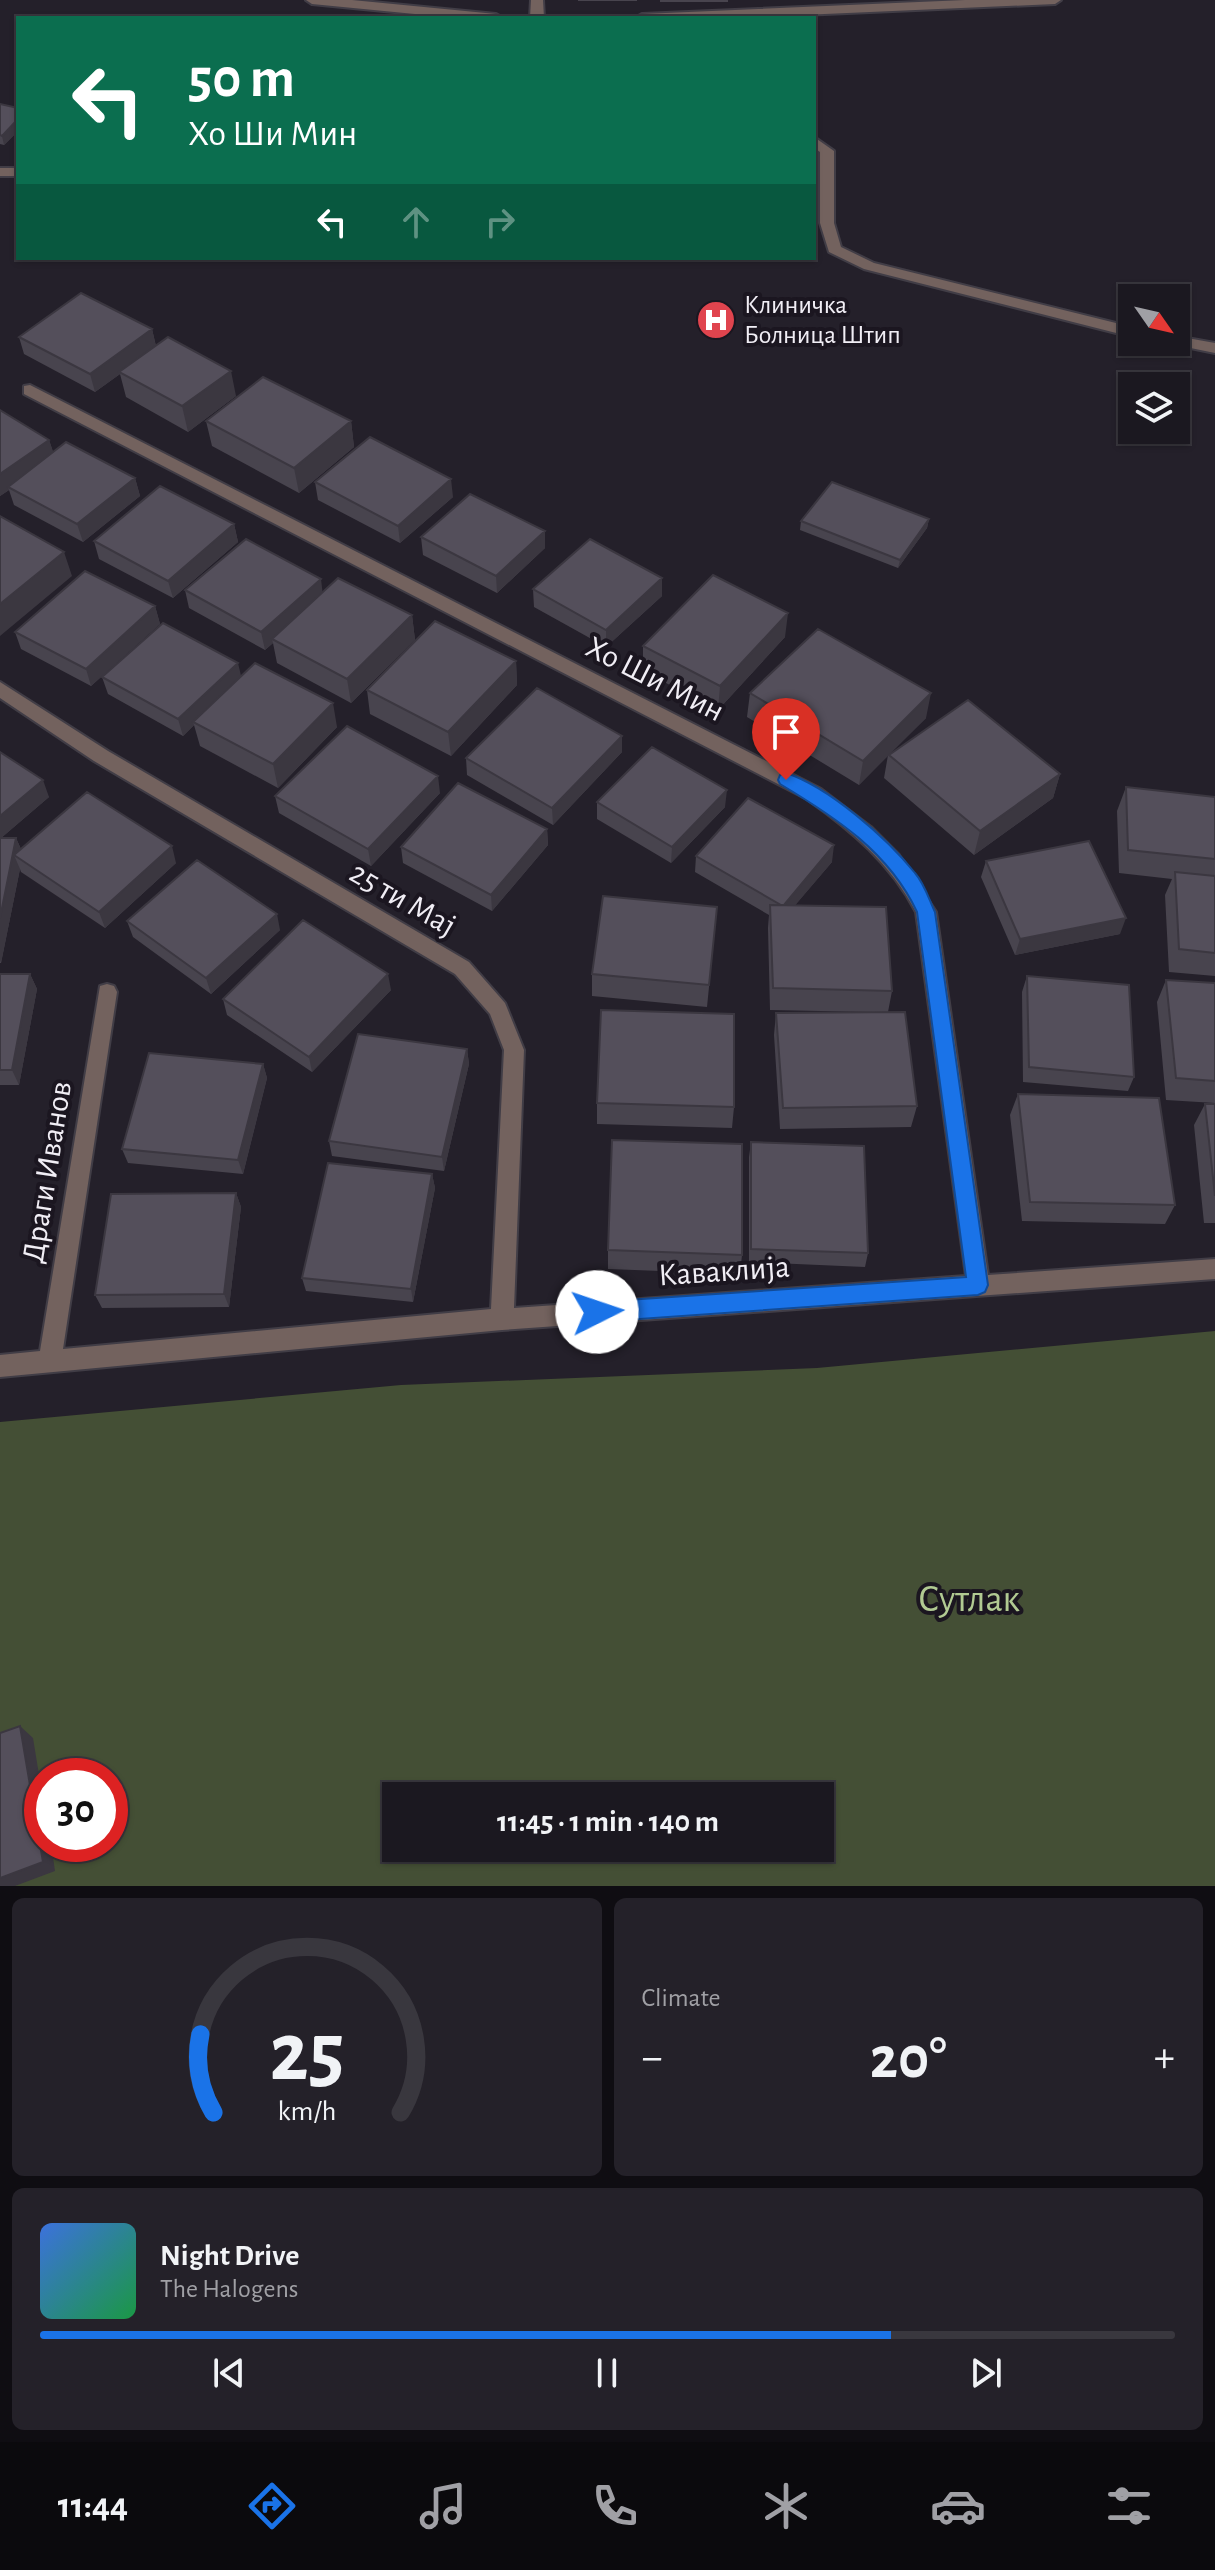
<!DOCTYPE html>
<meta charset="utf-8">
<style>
body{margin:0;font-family:"Alegreya Sans",sans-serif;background:#242129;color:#f1f3f6;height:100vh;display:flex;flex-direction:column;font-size:30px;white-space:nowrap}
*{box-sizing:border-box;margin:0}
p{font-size:26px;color:#a0a0a5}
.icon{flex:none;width:44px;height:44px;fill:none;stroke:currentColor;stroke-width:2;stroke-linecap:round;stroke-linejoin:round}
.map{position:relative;height:1886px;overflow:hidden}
.side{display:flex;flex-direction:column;gap:12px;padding:12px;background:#0f0d12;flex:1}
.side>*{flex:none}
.guide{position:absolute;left:16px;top:16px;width:800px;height:244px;border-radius:0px;box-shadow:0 2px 6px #0004,0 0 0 2px #39373e;background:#0b6e4f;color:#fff;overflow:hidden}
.needle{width:52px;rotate:124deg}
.tools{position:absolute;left:1118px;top:284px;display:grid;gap:16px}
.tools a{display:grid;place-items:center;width:72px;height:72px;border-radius:0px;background:#1b1820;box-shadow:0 2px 6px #0004,0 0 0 2px #39373e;font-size:40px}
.speed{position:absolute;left:24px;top:1758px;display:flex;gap:16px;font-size:40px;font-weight:700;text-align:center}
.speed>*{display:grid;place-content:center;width:104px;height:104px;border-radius:50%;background:#1b1820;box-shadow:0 2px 6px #0004,0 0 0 2px #39373e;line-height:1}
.speed .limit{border:12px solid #d22;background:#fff;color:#111}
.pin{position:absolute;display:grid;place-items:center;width:68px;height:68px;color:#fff;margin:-82px -34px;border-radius:50% 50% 50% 0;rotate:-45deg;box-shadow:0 0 8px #0007}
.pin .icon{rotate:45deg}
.me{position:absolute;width:88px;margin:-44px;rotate:86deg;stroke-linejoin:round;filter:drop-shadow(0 0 6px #0008)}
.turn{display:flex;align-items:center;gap:28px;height:168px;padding:0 40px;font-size:36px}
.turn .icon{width:104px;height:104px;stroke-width:2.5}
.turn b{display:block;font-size:56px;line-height:68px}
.lanes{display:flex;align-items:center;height:76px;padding:0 40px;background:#0003;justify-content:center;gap:40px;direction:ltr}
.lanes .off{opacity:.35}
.big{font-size:60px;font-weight:600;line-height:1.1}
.side .widget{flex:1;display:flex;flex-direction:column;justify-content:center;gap:12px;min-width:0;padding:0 28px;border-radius:12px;background:#242129}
.side .dial{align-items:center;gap:0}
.dial svg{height:208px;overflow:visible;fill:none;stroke:#39373e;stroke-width:7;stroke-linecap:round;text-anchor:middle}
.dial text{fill:#f1f3f6;stroke:none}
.song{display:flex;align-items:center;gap:24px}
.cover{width:96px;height:96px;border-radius:12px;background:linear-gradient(135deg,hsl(220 70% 55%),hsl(140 70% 35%))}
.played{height:8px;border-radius:4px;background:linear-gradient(90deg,#1a73e8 75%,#39373e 75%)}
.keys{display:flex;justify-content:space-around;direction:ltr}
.heat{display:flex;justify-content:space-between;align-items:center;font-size:44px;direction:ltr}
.side .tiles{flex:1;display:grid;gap:12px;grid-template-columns:1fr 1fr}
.widget:last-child{grid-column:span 2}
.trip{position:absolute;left:382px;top:1782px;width:452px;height:80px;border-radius:0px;background:#1b1820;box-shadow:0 2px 6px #0004,0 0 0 2px #39373e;font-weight:600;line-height:80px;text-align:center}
.menu{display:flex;height:128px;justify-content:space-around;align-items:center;background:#0b0a0d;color:#a0a0a5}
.menu .icon{width:56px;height:56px}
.menu .current{color:#1a73e8}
.menu b{font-size:36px;color:#f1f3f6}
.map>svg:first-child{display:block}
.green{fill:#444f35;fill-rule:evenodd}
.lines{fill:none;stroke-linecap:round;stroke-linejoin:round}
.minor-casing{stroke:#413d46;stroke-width:4}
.minor{fill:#73625e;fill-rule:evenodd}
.wall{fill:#48444e}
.shaded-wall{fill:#3b3740}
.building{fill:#544f5b;stroke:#3b3740;stroke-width:2}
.route{fill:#1a73e8;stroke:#114b97;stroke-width:2}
.labels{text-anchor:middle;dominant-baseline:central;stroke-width:8;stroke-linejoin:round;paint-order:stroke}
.far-poi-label{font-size:26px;fill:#f1eef5;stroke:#1b1620;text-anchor:start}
.street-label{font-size:32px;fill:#f1eef5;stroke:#1b1620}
.near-park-label{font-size:38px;fill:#b1ca92;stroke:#1b1620}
</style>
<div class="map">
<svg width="1215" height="1886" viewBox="0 0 1215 1886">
<rect width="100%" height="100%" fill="#24202a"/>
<path class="green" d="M1215 1331V1886H0V1422L401 1385 817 1368ZM42 1776H110V1844H42ZM396 1796H820V1848H396Z"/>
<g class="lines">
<defs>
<path id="minor" d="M306 0H352L496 14 503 18H456L312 4Z
M531 0H543L544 18H530Z
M965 0H1061L1055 4 732 18H635L642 14Z
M814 137 834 151V223L841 247 874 263 1132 327V337L864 269 829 252 820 223V152L814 148Z
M0 168H18V176H0Z
M1176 336 1215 343V353L1171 344 1169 342H1176Z
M30 385 821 789 871 827 899 855 936 912 988 1275 1215 1259V1279L502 1330 0 1377V1355L40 1351 100 986 107 984 114 986 117 992 63 1349 491 1309 504 1050 490 1014 455 974 94 761 0 698V682L108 751 469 962 505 1003 524 1050 514 1308 966 1276 916 912C891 864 851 830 807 799L24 394V386Z"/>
</defs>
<use href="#minor" class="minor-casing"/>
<use href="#minor" class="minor"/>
</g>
<path class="wall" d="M578 0H637V1H578Z
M660 0H728V2H660Z
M0 104 18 108V131L4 145 0 144Z
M152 329 156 346 236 396 188 432 126 397 120 374 95 392 24 354 19 337Z
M0 410 49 440 53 452 135 478 140 496 83 542 14 505 9 490 0 496Z
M206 421H351L354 447 299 493 212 446Z
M315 482 453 497 400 543 318 500Z
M929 519 927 528 898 568 800 530 801 521Z
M234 524 238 542 173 598 99 559 94 541Z
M421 537 545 548 497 593 423 555Z
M533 589 662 596 606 647 534 607Z
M185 590 323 592 412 615 415 640 351 703 277 663 273 643 265 650 189 608Z
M155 606 160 624 91 686 21 649 15 632Z
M785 637 718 710 643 671V646Z
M516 661 517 685 451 756 370 714 367 690Z
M241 676 337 727 278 788 200 746 194 725 183 736 108 694 102 677Z
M750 693 926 718 890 753 1060 774 1053 798 974 855 884 778 888 755 859 785 747 717Z
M622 736V752L553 825 467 775 466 758Z
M0 752 49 797 1 838H16L21 849 176 863 105 928 21 872 20 869 1 963H0Z
M1126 787 1215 797V976L1169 972 1165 895 1172 879 1119 873 1117 811Z
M440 793 371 866 279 813 275 796Z
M597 802 725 807 671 863 597 819Z
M547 829 548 845 492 911 403 863 401 847Z
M696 856 832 862 795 905 892 991 888 1012 917 1106 911 1127 780 1129 774 1035 776 1013 871 1012 770 1010 768 928 769 915 695 872Z
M986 861 1120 934 1015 955 981 877Z
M717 907 707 1007 592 996V974Z
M127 921 280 930 211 994 133 937Z
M0 974H30L37 989 19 1085H0Z
M1027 976 1134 1077 1128 1091 1023 1082 1022 992Z
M1166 980 1215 983V1103L1166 1100 1157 1002Z
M391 990 312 1072 227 1015 223 999Z
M467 1049 469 1064 444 1171 332 1156 329 1141Z
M263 1064 267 1078 243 1174 128 1163 122 1149Z
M1018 1094 1175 1205 1165 1224 1022 1221 1010 1115Z
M597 1103 734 1107 732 1128 597 1124Z
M1205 1104H1215V1223H1204L1194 1125Z
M751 1142 868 1253 865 1267 749 1262V1157Z
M432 1174 435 1188 413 1302 306 1291 302 1278Z
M236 1193 241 1207 229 1307 102 1308 95 1295Z
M608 1250 742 1255 740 1274 608 1269Z"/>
<path class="shaded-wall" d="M18 119V131L4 145 2 136Z
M152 329 156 347 119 372 120 374 95 392 90 374Z
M231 371 236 396 188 432 182 406Z
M351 421 354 447 299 493 294 468Z
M49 440 55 457 8 487 9 490 0 496V474Z
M135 478 140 496 83 542 77 524Z
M451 479 453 497 400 543 398 526Z
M929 519 927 528 898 568 900 560Z
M234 524 238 542 173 598 168 581Z
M545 531V548L497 593 496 576Z
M64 552 72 576 0 636V604Z
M662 578V596L606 647V630Z
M321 579 323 596 272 639 273 643 265 650 261 632Z
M155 606 160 624 91 686 86 669Z
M788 613 785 637 718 710 720 686Z
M412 615 415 640 351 703 347 679Z
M516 661 517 685 451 756 448 732Z
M238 663 242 680 193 722 194 725 183 736 178 719Z
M931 693 926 718 859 785 863 761Z
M333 703 337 727 278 788 273 764Z
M622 736V752L553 825 552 808Z
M1060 774 1053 798 974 855 980 831Z
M438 776 440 793 371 866 368 849Z
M43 780 49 797 0 839V816Z
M727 790 725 807 671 863 672 847Z
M547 829 548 845 492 911 491 895Z
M16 838 23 854 14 855 20 869 1 963 0 960V918Z
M834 845 832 862 781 922 783 906Z
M172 846 176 863 105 928 99 912Z
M277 914 280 930 211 994 206 978Z
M1126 918 1120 934 1015 955 1020 939Z
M30 974 37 989 19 1085 12 1070Z
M388 974 391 990 312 1072 309 1057Z
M467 1049 469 1064 444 1171 442 1157Z
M263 1064 267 1078 243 1174 238 1160Z
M432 1174 435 1188 413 1302 411 1289Z
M236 1193 241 1207 229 1307 224 1294Z
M20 1726 33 1738 42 1793V1844H51L55 1871 15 1886H0V1878Z"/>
<path class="building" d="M0 104 18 108V119L2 136 0 135Z
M81 293 152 329 90 374 19 337Z
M168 337 231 371 182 406 119 372Z
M263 377 351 421 294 468 206 421Z
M0 410 49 440 0 474Z
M370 437 451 479 398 526 315 482Z
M66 442 135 478 77 524 8 487Z
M832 482 929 519 900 560 801 521Z
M160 486 234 524 168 581 94 541Z
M470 494 545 531 496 576 421 537Z
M0 516 64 552 0 604Z
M246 539 321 579 261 632 185 590Z
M590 539 662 578 606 630 533 589Z
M85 571 155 606 86 669 15 632Z
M713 575 788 613 720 686 643 646Z
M338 578 412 615 347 679 272 639Z
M435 621 516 661 448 732 367 690Z
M163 623 238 663 178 719 102 677Z
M818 629 931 693 863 761 750 693Z
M255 663 333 703 273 764 193 722Z
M537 688 622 736 552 808 466 758Z
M968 700 1060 774 980 831 889 755Z
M347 726 438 776 368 849 275 796Z
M652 747 727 790 672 847 597 802Z
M0 752 43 780 0 816Z
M458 783 547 829 491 895 401 847Z
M1126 787 1215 797V859L1128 850Z
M87 792 172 846 99 912 14 855Z
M748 798 834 845 784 905H781L696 856Z
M0 838H16L0 918Z
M1089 841 1126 918 1020 939 986 861Z
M197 860 277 914 206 978 127 921Z
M1175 872 1215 876V953L1179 949Z
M603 896 717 907 709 985 592 974Z
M770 905 886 907 892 991 773 988Z
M303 920 388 974 309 1057 223 999Z
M0 974H30L12 1070H0Z
M1027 976 1129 985 1134 1077 1029 1067Z
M1166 980 1215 983V1081L1176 1078Z
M601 1010 734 1014V1107L597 1103Z
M905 1012 917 1106 783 1108 776 1013Z
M358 1034 467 1049 442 1157 329 1141Z
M149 1053 263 1064 238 1160 122 1149Z
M1018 1094 1159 1098 1175 1205 1030 1202Z
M1205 1104H1215V1196Z
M612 1140 742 1144V1255L608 1250Z
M751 1142 864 1146 868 1253 751 1249Z
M328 1163 432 1174 411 1289 302 1278Z
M236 1193 224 1294 95 1295 111 1194Z
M20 1726 43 1862 0 1878V1733Z"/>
<path class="route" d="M786 773C829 787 887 838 915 873 924 883 929 899 935 912L988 1285 985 1292 978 1295 597 1322 590 1319 587 1312 590 1305 597 1302 966 1277 917 912C889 852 835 817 780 784L778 780 780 775Z"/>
<defs>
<symbol id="hospital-disc" viewBox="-11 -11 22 22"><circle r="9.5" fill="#e0444e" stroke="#1b1620"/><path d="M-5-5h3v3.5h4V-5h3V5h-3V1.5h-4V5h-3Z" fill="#fff"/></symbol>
</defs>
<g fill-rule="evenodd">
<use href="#hospital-disc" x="694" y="298" width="44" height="44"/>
</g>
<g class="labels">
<g class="far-poi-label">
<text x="744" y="305">Клиничка<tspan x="744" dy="30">Болница Штип</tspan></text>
</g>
<g class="street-label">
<text transform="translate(655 679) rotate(27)">Хо Ши Мин</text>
<text transform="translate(403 899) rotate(30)">25 ти Мај</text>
<text transform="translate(47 1172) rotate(-81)">Драги Иванов</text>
<text transform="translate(724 1271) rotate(-4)">Каваклија</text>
</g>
<g class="near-park-label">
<text x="969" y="1600">Сутлак</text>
</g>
</g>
</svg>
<div class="tools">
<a><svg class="needle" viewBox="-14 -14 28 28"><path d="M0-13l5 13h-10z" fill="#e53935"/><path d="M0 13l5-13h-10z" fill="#a0a0a5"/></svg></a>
<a><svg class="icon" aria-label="layers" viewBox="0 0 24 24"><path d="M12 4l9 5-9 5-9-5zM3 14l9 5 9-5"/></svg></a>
</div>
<div class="speed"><div class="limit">30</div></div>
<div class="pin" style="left:786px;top:780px;background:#d93025"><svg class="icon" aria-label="arrive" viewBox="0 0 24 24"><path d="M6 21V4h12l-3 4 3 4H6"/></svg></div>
<svg class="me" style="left:597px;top:1312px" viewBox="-20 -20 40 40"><circle r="19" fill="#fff"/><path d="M0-13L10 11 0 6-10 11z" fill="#1a73e8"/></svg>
<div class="trip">11:45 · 1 min · 140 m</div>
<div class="guide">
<div class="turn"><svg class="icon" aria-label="left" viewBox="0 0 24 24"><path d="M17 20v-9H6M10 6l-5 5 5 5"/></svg><div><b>50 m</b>Хо Ши Мин</div></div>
<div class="lanes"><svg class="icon" aria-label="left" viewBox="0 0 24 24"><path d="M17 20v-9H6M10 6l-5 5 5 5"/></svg><svg class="icon off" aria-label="ahead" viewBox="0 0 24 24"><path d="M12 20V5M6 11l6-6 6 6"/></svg><svg class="icon off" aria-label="right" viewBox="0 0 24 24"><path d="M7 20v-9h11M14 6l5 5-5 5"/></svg></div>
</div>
</div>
<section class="side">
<div class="tiles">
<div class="widget dial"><svg viewBox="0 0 100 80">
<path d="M14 69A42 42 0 1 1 86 69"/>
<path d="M14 69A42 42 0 0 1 9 39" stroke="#1a73e8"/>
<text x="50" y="56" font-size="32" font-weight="700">25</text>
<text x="50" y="72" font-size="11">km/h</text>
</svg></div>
<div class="widget"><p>Climate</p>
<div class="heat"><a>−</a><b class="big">20°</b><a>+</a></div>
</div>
<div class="widget">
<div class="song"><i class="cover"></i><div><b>Night Drive</b><p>The Halogens</p></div></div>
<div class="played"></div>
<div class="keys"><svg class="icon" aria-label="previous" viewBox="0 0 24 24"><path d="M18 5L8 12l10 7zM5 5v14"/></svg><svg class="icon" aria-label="pause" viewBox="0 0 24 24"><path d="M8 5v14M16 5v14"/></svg><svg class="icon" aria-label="next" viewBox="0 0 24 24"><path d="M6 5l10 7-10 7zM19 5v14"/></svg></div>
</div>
</div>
</section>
<nav class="menu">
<b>11:44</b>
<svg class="icon current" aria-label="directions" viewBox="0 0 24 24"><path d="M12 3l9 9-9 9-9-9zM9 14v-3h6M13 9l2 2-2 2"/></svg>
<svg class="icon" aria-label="music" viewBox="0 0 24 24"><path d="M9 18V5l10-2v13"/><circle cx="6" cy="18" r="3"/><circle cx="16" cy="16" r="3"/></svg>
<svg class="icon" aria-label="phone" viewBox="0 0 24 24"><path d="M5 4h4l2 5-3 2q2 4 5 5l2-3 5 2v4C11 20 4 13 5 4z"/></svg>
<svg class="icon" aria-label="climate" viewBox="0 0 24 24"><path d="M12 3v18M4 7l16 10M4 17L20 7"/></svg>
<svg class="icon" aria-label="car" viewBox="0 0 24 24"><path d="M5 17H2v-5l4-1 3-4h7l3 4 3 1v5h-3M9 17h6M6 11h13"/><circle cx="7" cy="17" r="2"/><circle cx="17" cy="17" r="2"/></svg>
<svg class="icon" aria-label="filters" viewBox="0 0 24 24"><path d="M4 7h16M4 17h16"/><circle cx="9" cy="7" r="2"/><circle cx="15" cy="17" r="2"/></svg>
</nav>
